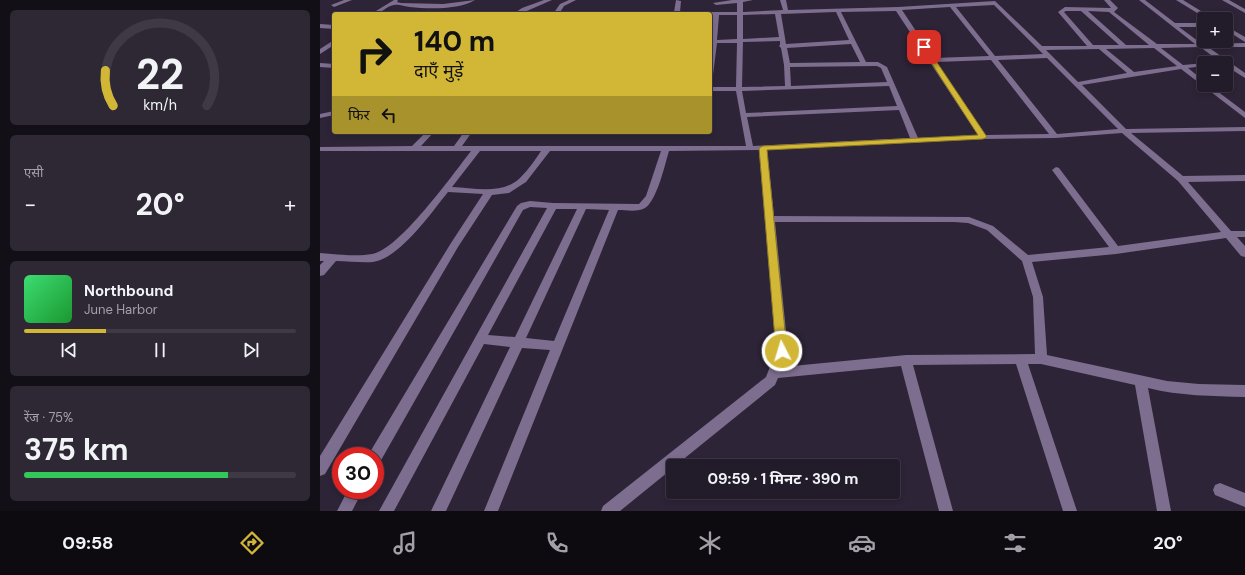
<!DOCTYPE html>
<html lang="hi">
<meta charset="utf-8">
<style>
body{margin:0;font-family:"DM Sans","Noto Sans Devanagari",sans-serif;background:#2e2835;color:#f1f3f6;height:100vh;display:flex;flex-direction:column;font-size:15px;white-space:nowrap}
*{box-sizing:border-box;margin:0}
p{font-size:13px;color:#a2a1a8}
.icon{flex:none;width:22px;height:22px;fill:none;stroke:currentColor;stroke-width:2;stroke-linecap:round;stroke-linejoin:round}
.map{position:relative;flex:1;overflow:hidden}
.details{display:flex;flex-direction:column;gap:10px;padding:10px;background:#130f17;width:320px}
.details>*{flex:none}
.banner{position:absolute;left:12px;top:12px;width:380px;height:122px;border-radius:4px;box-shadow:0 2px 6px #0003,0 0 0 1px #3f3946;background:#d2b736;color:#111;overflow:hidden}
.buttons{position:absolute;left:877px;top:12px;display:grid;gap:8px}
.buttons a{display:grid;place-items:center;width:36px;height:36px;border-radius:4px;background:#221b29;box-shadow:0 2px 6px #0003,0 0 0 1px #3f3946;font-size:20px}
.speed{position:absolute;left:12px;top:447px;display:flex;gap:8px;font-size:20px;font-weight:700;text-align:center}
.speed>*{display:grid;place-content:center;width:52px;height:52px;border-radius:50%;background:#221b29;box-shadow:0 2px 6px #0003,0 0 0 1px #3f3946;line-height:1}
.speed .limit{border:6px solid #d22;background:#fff;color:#111}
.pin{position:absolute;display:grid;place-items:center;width:34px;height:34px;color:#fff;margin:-17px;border-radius:8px;box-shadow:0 2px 6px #0006}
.me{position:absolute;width:44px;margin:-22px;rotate:355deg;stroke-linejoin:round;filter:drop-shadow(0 0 3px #0008)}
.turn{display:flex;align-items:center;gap:14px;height:84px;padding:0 16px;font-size:18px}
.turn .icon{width:52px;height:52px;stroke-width:2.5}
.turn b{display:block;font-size:28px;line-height:34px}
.then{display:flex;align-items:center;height:38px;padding:0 16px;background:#0003;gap:8px;font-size:15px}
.big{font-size:30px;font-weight:700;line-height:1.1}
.details .widget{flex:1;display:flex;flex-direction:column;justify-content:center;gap:6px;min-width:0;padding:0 14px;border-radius:6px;background:#2e2835}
.details .dial{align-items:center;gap:0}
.dial svg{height:104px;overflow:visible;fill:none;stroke:#3f3946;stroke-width:7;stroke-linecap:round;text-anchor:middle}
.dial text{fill:#f1f3f6;stroke:none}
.song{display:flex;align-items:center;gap:12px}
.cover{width:48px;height:48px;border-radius:6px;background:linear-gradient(135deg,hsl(140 70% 55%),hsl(130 70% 35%))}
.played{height:4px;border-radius:2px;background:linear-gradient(90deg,#d2b736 30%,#3f3946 30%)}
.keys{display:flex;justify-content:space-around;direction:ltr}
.heat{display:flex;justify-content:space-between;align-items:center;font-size:22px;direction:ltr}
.charge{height:6px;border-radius:3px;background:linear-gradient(90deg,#34c759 75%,#3f3946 0)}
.trip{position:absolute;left:346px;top:459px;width:234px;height:40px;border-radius:4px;background:#221b29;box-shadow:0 2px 6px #0003,0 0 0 1px #3f3946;font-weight:700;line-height:40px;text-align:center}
.tabs{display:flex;height:64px;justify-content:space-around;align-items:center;background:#0e0b10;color:#a2a1a8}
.tabs .icon{width:28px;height:28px}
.tabs .selected{color:#d2b736}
.tabs b{font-size:18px;color:#f1f3f6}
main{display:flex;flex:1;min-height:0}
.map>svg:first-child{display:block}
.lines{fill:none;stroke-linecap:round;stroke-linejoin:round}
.minor{fill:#7d6d8e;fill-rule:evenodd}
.route{fill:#d2b736;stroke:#887723}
</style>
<main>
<section class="details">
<div class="widget dial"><svg viewBox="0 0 100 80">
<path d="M14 69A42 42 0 1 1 86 69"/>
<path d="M14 69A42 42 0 0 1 8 42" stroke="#d2b736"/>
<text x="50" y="56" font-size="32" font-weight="700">22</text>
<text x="50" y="72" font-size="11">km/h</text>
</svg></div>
<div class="widget"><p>एसी</p>
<div class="heat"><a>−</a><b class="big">20°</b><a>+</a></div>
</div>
<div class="widget">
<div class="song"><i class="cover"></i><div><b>Northbound</b><p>June Harbor</p></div></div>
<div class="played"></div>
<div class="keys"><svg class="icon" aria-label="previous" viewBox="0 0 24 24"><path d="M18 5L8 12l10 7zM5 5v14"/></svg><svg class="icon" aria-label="pause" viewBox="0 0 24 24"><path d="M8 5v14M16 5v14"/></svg><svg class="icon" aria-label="next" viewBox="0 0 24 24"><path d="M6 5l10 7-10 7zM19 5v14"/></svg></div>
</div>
<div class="widget"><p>रेंज · 75%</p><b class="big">375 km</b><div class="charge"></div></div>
</section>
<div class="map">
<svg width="925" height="511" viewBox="0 0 925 511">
<rect width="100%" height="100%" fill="#2d2437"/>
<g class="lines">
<path class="minor" d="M24 0H32L14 7 11 5Z
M74 0H78L77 2 81 3 123 4 155 0C139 10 108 9 90 7 85 7 79 4 74 5 66 6 62 14 51 14Z
M224 0H232L200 14H193L202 8Z
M249 0H256L244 6 239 14H233L240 4Z
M356 0 361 1 360 12H372L375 14H345L354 12Z
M412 0H433L423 2V12L463 10 460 0H466L468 10 578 7 675 1 722 46H767L738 12 745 7 791 8 784 0H790L798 8 794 12 837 44H875L819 0H825L855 23H884V27H859L882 44 925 43V47H888L925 73V78L906 66V63H902L880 47 841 48 863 65 886 63H884V66L868 68 884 81V85H889L925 112V118L861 69 762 85 806 129 925 127V131L811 133 863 176 925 175V181L868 182 911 231H925V237H917L925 246V257L921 256 906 238 796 254 712 262 723 297 727 355 847 381 879 384 925 385V397C892 396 860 396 828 388L851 511H837L815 385 721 364H708L757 511H743L696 364 593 365 633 511H619L581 366 458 378 455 385 355 466H353V468L300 511H281L283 506 446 377 456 351 439 150 349 151C345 164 336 205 323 209 316 212 305 210 298 210L178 511H164L230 350 202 348 126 511H111L190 347 164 344 74 511H59L227 208 210 207 203 210 60 462 55 464V456H49L50 452 197 206 201 203 210 201 233 203 319 204 326 196 341 151H230L206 182 189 193 172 195 138 247 5 474 0 476V456L131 243 163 194 128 192C111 213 80 258 53 262 41 263 28 261 16 261L4 275 0 276V265L4 261H0V253C17 254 36 257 52 254 78 251 134 173 151 151H0V147L92 146 106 132H114L101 146H134L144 132H152L142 146H426L416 91H390V87H416L417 43H397L393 75 390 77V40H391L393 16 387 14 390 12H417V3L396 5 393 3ZM674 5 723 54 675 56 636 7ZM630 7 669 56 614 58 582 10ZM576 11 658 135 598 138 567 67 558 62H546L521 12ZM746 11H761L799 45H773L744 12ZM768 11 789 12 829 45H806ZM516 12 529 40 466 44 461 14ZM455 14 459 37 423 39V15ZM399 15H417V39L397 40ZM460 41V45L459 46 461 48 464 65 465 86 422 87 423 42ZM531 44 540 62 470 63 467 48ZM834 48 857 66 814 72 786 49ZM779 49 807 73 758 82 726 50ZM727 58 798 129 737 134 678 60ZM671 60 729 134 665 135 616 62ZM557 66 561 68 567 82 471 86 470 67ZM569 86 577 106 426 113 422 91ZM579 110 590 138 433 146 427 117ZM802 133 858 181 901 232 798 246 739 168 736 167 732 170 789 247 708 255 673 226 649 217 454 216 447 150 663 139 735 138ZM160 151H221C215 160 208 170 200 178 182 195 155 188 132 187ZM236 209H257L195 337 168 335ZM266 209 289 210 234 341 206 338ZM455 222H634L648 223 667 230 702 261 713 297 715 354 586 355 462 367 468 351Z
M856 0H863L894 19H887Z
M902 0H909L925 9V13Z
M0 24 14 25V29L0 28Z
M906 26 925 37V42L906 30Z
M14 40V45L0 54V49Z
M0 63 14 64V68L0 67Z
M14 111V115L0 118V114Z
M900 483 925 493V507L895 495 893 490 895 485Z
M28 490H43L32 511H17Z"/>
</g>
<path class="route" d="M602 46H606L667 137 663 139 447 150 467 351 465 354 462 355 458 354 456 351 439 148 443 146 658 135 601 47Z"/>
</svg>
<div class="buttons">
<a>+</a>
<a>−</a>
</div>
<div class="speed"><div class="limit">30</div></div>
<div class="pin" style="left:604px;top:47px;background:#d93025"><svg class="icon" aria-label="arrive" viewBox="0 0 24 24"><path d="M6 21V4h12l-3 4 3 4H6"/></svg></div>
<svg class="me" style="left:462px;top:351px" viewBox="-20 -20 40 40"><circle r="17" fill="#d2b736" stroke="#fff" stroke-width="3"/><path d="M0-11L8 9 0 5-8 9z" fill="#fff"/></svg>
<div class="trip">09:59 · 1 मिनट · 390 m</div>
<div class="banner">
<div class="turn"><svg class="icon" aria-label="right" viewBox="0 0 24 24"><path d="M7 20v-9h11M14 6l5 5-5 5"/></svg><div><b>140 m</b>दाएँ मुड़ें</div></div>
<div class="then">फिर<svg class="icon" aria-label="left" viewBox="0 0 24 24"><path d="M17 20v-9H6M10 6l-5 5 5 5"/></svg></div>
</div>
</div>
</main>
<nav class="tabs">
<b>09:58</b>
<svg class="icon selected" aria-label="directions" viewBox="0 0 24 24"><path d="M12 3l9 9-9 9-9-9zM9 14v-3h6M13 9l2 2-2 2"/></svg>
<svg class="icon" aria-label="music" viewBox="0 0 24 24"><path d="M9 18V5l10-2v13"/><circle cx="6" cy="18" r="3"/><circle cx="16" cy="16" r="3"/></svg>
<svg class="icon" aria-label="phone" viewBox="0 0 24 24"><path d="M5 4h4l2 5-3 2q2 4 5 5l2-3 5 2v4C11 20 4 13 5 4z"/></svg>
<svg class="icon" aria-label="climate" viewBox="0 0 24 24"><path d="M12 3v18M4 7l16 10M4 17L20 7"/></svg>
<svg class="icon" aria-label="car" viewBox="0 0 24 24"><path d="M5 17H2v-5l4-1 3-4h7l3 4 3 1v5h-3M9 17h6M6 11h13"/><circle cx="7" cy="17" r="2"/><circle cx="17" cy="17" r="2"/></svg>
<svg class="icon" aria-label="filters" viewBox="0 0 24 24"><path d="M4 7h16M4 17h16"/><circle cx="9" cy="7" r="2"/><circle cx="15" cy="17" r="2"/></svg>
<b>20°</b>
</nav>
